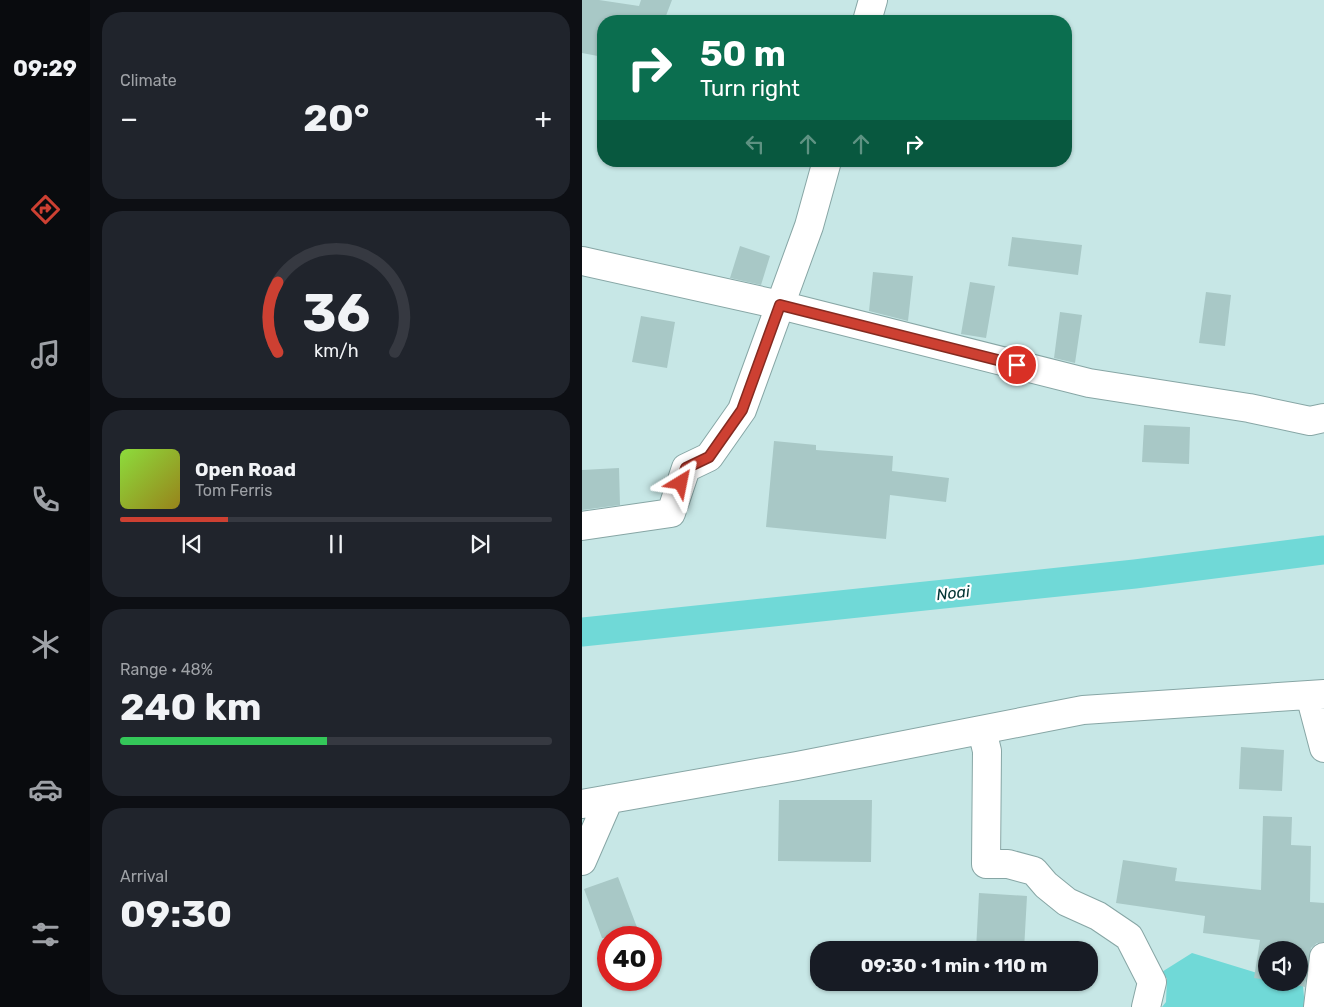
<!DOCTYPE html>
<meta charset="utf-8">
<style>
body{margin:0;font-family:Rubik,sans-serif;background:#20242c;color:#f1f3f6;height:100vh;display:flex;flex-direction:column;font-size:19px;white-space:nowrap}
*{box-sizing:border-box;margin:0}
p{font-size:16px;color:#9ea1a6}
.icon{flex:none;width:28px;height:28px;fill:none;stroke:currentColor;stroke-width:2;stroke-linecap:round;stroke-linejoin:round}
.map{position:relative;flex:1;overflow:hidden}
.drawer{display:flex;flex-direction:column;gap:12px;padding:12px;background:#0d0f14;width:492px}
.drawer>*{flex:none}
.hud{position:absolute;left:15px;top:15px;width:475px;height:152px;border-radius:20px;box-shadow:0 1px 4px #0004;background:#0b6e4f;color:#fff;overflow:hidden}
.controls{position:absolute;left:676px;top:941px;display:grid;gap:10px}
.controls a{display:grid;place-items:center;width:50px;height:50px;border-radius:50%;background:#171b24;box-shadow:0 1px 4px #0004;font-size:25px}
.speed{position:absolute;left:15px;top:926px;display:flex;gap:10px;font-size:25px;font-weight:700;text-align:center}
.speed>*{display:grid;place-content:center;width:65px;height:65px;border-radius:50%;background:#171b24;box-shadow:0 1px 4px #0004;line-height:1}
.speed .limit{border:8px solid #d22;background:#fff;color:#111}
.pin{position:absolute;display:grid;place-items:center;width:42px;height:42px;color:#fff;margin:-21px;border:2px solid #fff;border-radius:50%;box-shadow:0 1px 5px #0007}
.me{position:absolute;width:55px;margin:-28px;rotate:35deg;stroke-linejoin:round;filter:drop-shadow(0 0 4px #0008)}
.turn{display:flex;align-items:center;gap:18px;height:105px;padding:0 20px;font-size:22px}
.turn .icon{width:65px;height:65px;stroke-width:2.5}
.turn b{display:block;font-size:35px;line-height:42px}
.lanes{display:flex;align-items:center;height:48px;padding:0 20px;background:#0003;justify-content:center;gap:25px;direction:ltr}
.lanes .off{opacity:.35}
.big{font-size:38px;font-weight:700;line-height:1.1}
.drawer .card{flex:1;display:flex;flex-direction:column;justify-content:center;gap:8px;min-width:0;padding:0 18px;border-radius:20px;background:#20242c}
.drawer .dial{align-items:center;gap:0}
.dial svg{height:130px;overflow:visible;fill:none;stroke:#363941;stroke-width:7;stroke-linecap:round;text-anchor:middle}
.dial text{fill:#f1f3f6;stroke:none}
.song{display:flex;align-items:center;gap:15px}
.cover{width:60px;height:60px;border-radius:8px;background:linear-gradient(135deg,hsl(90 70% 55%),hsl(50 70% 35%))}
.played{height:5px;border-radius:2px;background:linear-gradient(90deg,#cd4032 25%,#363941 25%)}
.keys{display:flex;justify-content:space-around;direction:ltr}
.heat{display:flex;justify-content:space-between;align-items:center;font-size:28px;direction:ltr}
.charge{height:8px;border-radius:4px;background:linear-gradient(90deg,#34c759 48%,#363941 0)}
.trip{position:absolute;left:228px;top:941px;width:288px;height:50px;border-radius:20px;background:#171b24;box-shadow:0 1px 4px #0004;font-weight:700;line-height:50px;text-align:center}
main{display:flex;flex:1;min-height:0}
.tabs{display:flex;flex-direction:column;width:90px;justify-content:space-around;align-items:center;background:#090b0e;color:#9ea1a6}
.tabs .icon{width:35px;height:35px}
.tabs .current{color:#cd4032}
.tabs b{font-size:22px;color:#f1f3f6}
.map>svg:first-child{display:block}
.water{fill:#70d9d7}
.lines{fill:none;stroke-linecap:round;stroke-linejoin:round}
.canal{stroke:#70d9d7;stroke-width:29}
.building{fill:#a8c8c6}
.minor-casing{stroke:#87a6a5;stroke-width:30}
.tertiary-casing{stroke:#87a6a5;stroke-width:30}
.minor{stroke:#fff;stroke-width:28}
.tertiary{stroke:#fff;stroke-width:28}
.route-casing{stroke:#852a20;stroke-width:12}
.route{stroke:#cd4032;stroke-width:9}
.labels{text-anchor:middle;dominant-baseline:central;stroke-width:4.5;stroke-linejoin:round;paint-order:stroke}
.water-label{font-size:16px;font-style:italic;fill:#003332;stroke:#fff}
</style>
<main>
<nav class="tabs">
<b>09:29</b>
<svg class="icon current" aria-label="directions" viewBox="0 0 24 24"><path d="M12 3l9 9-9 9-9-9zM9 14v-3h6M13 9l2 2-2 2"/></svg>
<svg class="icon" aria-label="music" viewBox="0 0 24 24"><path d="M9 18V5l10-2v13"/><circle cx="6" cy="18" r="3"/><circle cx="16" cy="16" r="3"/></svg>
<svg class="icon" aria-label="phone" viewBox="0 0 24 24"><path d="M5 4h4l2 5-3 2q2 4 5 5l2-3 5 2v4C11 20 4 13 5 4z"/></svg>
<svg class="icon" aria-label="climate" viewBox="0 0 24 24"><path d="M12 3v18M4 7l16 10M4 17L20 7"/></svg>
<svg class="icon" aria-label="car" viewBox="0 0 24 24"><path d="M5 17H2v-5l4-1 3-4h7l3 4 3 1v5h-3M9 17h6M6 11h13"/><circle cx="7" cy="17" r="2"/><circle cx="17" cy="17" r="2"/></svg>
<svg class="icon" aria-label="filters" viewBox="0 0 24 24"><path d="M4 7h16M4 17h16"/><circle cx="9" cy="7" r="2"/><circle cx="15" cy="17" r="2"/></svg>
</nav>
<section class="drawer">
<div class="card"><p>Climate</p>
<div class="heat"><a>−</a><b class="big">20°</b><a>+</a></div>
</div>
<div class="card dial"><svg viewBox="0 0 100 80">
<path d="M14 69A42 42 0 1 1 86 69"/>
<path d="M14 69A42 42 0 0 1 14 26" stroke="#cd4032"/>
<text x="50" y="56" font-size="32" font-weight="700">36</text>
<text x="50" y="72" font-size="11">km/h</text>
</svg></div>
<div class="card">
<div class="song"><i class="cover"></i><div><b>Open Road</b><p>Tom Ferris</p></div></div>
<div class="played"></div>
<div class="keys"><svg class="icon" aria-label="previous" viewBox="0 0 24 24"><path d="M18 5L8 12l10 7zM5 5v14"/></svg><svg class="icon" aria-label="pause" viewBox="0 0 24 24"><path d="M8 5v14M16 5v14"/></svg><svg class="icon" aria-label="next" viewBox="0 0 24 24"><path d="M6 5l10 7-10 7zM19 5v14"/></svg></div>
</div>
<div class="card"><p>Range · 48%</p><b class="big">240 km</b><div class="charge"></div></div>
<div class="card"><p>Arrival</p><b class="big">09:30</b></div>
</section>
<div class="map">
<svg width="742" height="1007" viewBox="0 0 742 1007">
<rect width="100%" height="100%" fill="#c7e7e6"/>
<path class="water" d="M610 953 685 976V982L708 983 721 986 723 1007H580L584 1002 585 978 575 975Z"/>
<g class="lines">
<path class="canal" d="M0 632 553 574 742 550"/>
</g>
<path class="building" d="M0 0H17L57 6 59 0H90L82 21H21V57L0 53Z
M430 237 500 245 496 275 426 266Z
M158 246 188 256 179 285 148 278Z
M291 272 331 276 326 321 287 311Z
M388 282 413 286 404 338 379 334Z
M624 292 649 295 643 346 617 343Z
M478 312 500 315 493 363 472 358Z
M59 316 93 322 85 368 50 362Z
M562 425 608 427 607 464 560 462Z
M192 441 234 445V450L311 456 310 471 367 478 364 502 308 495 304 539 184 527Z
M37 468 38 505 0 510V470Z
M659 747 702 750 700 791 657 789Z
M197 800H290L289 862 196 861Z
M681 816 710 817 709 845 729 846 728 902 742 903V942L735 943 729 948 723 987 699 982H718V950H685V980L672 978 678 940 621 933 623 916 534 903 541 860 595 868 593 881 679 890Z
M36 877 59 938H20L2 889Z
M397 893 445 896 442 950H394Z"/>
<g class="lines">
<defs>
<path id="minor" d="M0 261 198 305 507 383 667 408 728 421 742 418
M728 695 742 748
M400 730 405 751 404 864H426L452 871 464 885 485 902 516 916 547 937 570 982 564 1007
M0 804 215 766 501 710 742 694
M0 861 27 799
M736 1007 742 957"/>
<path id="tertiary" d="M285 21 291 0
M0 526 89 513 104 468 127 457 160 410 227 226 245 161"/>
</defs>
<use href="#minor" class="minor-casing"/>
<use href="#tertiary" class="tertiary-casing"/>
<use href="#minor" class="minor"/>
<use href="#tertiary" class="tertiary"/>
</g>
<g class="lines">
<defs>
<path id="route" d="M99 483 104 468 127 457 160 410 198 305 435 365"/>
</defs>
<use href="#route" class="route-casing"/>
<use href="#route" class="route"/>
</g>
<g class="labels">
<g class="water-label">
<text transform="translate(371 593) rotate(-6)">Noai</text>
</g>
</g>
</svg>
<div class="controls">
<a><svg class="icon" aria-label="sound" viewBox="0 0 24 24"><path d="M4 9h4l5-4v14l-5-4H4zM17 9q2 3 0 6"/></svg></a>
</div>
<div class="speed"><div class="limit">40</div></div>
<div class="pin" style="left:435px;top:365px;background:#d93025"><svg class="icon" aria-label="arrive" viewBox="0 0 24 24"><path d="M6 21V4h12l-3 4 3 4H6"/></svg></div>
<svg class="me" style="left:99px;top:483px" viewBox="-20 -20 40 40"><path d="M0-17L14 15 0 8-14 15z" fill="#cd4032" stroke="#fff" stroke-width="4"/></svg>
<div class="trip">09:30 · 1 min · 110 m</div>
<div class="hud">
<div class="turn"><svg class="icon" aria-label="right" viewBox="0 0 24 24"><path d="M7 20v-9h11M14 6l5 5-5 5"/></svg><div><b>50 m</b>Turn right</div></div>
<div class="lanes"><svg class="icon off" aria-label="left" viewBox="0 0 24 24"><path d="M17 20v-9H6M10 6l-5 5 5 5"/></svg><svg class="icon off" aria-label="ahead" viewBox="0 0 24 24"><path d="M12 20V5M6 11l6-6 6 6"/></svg><svg class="icon off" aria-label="ahead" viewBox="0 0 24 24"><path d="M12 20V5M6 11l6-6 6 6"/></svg><svg class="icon" aria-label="right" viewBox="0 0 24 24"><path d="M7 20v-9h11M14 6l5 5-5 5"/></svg></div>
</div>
</div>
</main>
